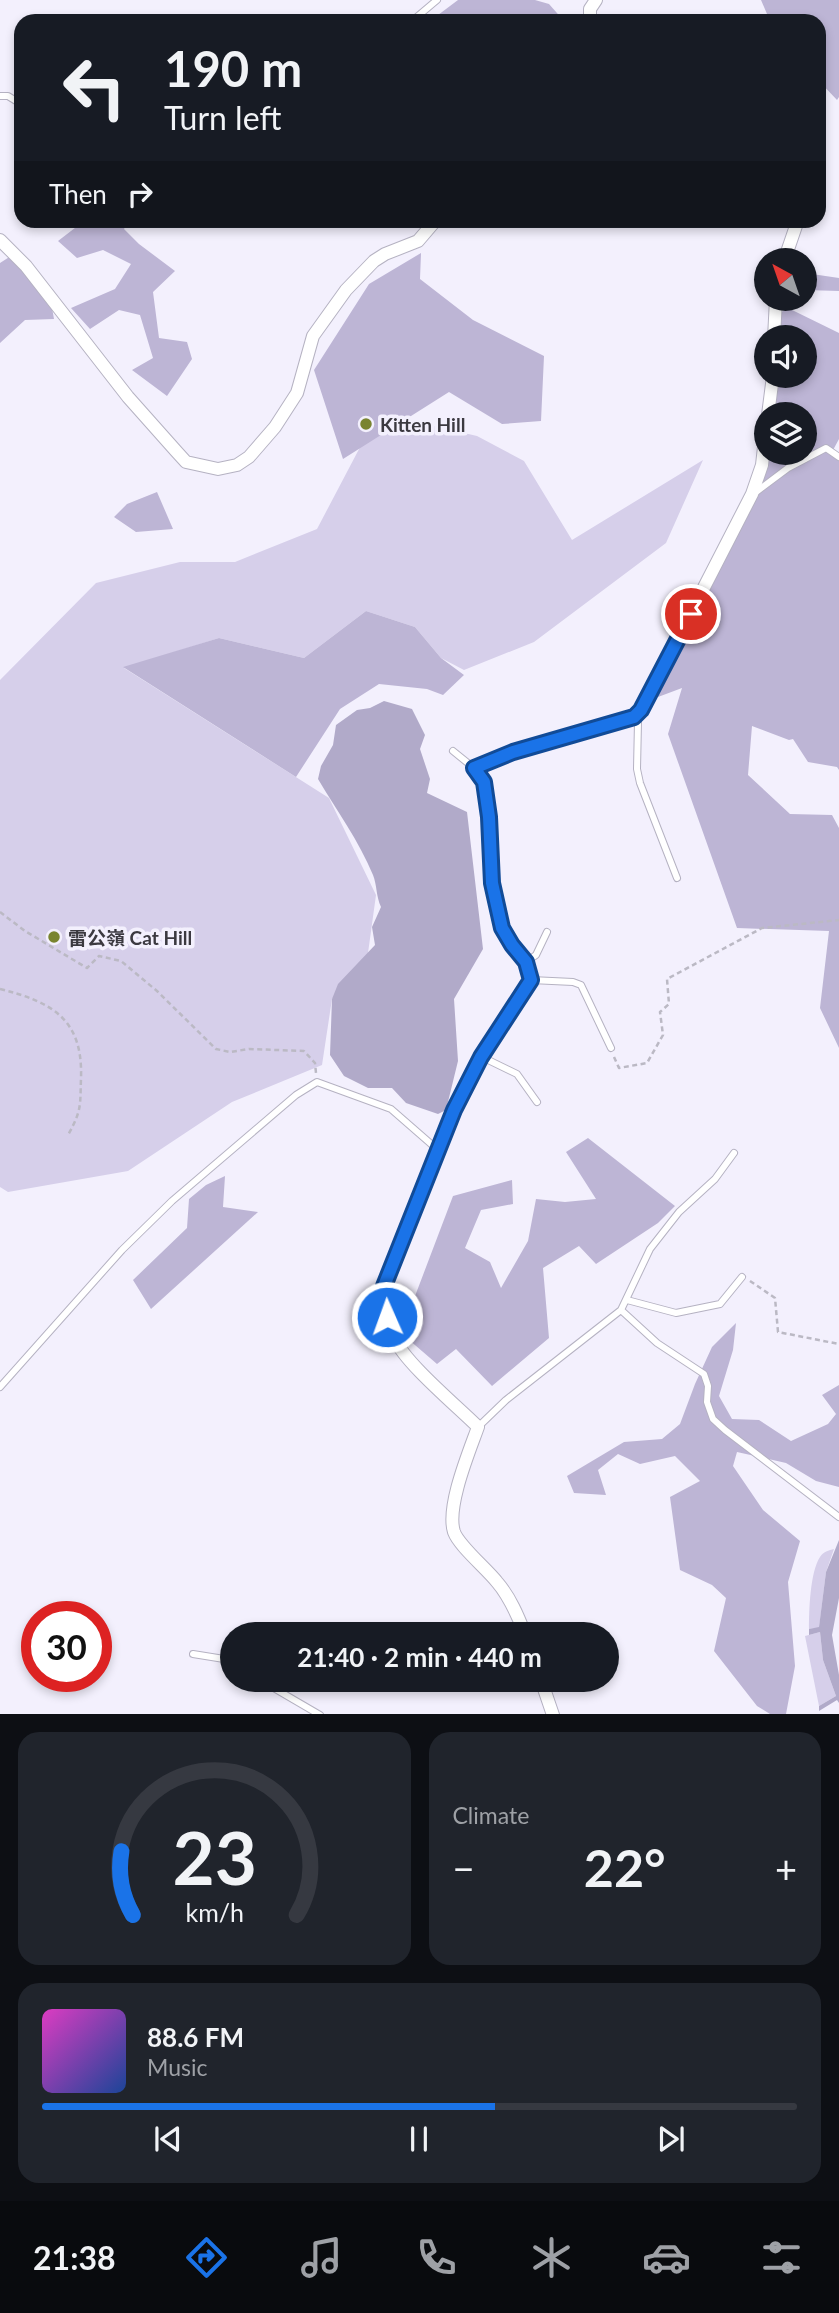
<!DOCTYPE html>
<meta charset="utf-8">
<style>
body{margin:0;font-family:Lato,"Noto Sans SC",sans-serif;background:#20242c;color:#f1f3f6;height:100vh;display:flex;flex-direction:column;font-size:26px;white-space:nowrap}
*{box-sizing:border-box;margin:0}
p{font-size:23px;color:#9ea1a6}
.icon{flex:none;width:38px;height:38px;fill:none;stroke:currentColor;stroke-width:2;stroke-linecap:round;stroke-linejoin:round}
.map{position:relative;height:1714px;overflow:hidden}
.details{display:flex;flex-direction:column;gap:18px;padding:18px;background:#0d0f14;flex:1}
.details>*{flex:none}
.banner{position:absolute;left:14px;top:14px;width:812px;height:214px;border-radius:21px;box-shadow:0 4px 10px #0003;background:#171b24;color:#f1f3f6;overflow:hidden}
.needle{width:46px;rotate:320deg}
.buttons{position:absolute;left:754px;top:248px;display:grid;gap:14px}
.buttons a{display:grid;place-items:center;width:63px;height:63px;border-radius:50%;background:#171b24;box-shadow:0 4px 10px #0003;font-size:35px}
.speed{position:absolute;left:21px;top:1601px;display:flex;gap:14px;font-size:35px;font-weight:700;text-align:center}
.speed>*{display:grid;place-content:center;width:91px;height:91px;border-radius:50%;background:#171b24;box-shadow:0 4px 10px #0003;line-height:1}
.speed .limit{border:10px solid #d22;background:#fff;color:#111}
.pin{position:absolute;display:grid;place-items:center;width:60px;height:60px;color:#fff;margin:-30px;border:4px solid #fff;border-radius:50%;box-shadow:0 2px 7px #0007}
.me{position:absolute;width:77px;margin:-38px;rotate:358deg;stroke-linejoin:round;filter:drop-shadow(0 0 5px #0008)}
.turn{display:flex;align-items:center;gap:24px;height:147px;padding:0 35px;font-size:32px}
.turn .icon{width:91px;height:91px;stroke-width:2.5}
.turn b{display:block;font-size:49px;line-height:60px}
.then{display:flex;align-items:center;height:66px;padding:0 35px;background:#0003;gap:14px;font-size:26px}
.big{font-size:52px;font-weight:700;line-height:1.1}
.details .widget{flex:1;display:flex;flex-direction:column;justify-content:center;gap:10px;min-width:0;padding:0 24px;border-radius:21px;background:#20242c}
.details .dial{align-items:center;gap:0}
.dial svg{height:182px;overflow:visible;fill:none;stroke:#363941;stroke-width:7;stroke-linecap:round;text-anchor:middle}
.dial text{fill:#f1f3f6;stroke:none}
.song{display:flex;align-items:center;gap:21px}
.cover{width:84px;height:84px;border-radius:10px;background:linear-gradient(135deg,hsl(310 70% 55%),hsl(220 70% 35%))}
.played{height:7px;border-radius:4px;background:linear-gradient(90deg,#1a73e8 60%,#363941 60%)}
.keys{display:flex;justify-content:space-around;direction:ltr}
.heat{display:flex;justify-content:space-between;align-items:center;font-size:38px;direction:ltr}
.details .tiles{flex:1;display:grid;gap:18px;grid-template-columns:1fr 1fr}
.widget:last-child{grid-column:span 2}
.trip{position:absolute;left:220px;top:1622px;width:399px;height:70px;border-radius:35px;background:#171b24;box-shadow:0 4px 10px #0003;font-weight:700;line-height:70px;text-align:center}
.tab-bar{display:flex;height:112px;justify-content:space-around;align-items:center;background:#090b0e;color:#9ea1a6}
.tab-bar .icon{width:49px;height:49px}
.tab-bar .selected{color:#1a73e8}
.tab-bar b{font-size:32px;color:#f1f3f6}
.map>svg:first-child{display:block}
.green{fill:#d6cfea}
.forest{fill:#bdb5d5;fill-rule:evenodd}
.water{fill:#b1aac9}
.lines{fill:none;stroke-linecap:round;stroke-linejoin:round}
.service-casing{stroke:#b5b2c2;stroke-width:8}
.minor-casing{stroke:#b5b2c2;stroke-width:14}
.path{stroke:#bbb9c4;stroke-width:2.5;stroke-dasharray:5 3.5;stroke-linecap:butt}
.service{stroke:#fff;stroke-width:6}
.minor{stroke:#fff;stroke-width:12}
.route-casing{stroke:#114b97;stroke-width:18}
.route{stroke:#1a73e8;stroke-width:12}
.poi-dot{fill:#798430;stroke:#f3f0fd;stroke-width:2.5}
.labels{text-anchor:middle;dominant-baseline:central;stroke-width:7;stroke-linejoin:round;paint-order:stroke}
.poi-label{font-size:19px;font-weight:bold;fill:#3b3940;stroke:#f3f0fd;text-anchor:start}
</style>
<div class="map">
<svg width="839" height="1715" viewBox="0 0 839 1715">
<rect width="100%" height="100%" fill="#f3f0fd"/>
<path class="green" d="M378 413 477 436 524 461 572 540 703 460 666 543 534 642 464 670 441 658 415 627 366 611 304 658 219 638 124 668 329 798 376 895 368 953 332 999 322 1065 232 1102 128 1171 8 1192 0 1187V680L96 583 180 562H235L317 529Z
M834 1549 826 1572 819 1628 809 1629C809 1611 810 1572 820 1557 823 1552 829 1550 834 1549Z
M820 1632 823 1660 836 1696 819 1706 805 1636Z"/>
<path class="forest" d="M458 0H535L549 4 564 21H430Z
M761 0H839V97L837 100 819 81V21H770Z
M84 221H129L124 229 139 244 175 271 153 292 159 338 187 342 192 359 167 396 132 370 153 358 140 315 119 310 90 329 71 308 115 289 131 264 103 250 77 258 58 241Z
M421 253 420 279 473 320 544 356 541 421 502 424 449 392 343 459 314 370 369 284Z
M14 254 50 297 54 319 25 320 0 343V263Z
M805 273 839 278V291L805 290Z
M788 308 839 333V439L832 452 839 457V770L837 767 808 762 793 739 789 740 752 726 748 775 790 814 832 815 839 828V1048L820 1008 829 931 737 928 668 734 682 688 658 697 646 685 759 472 769 376H805V338H773L775 316ZM766 415H805V453H766Z
M157 492 173 529 136 532 114 517 127 504Z
M366 611 415 627 441 658 464 675 443 695 427 689 379 684 340 709 296 777 123 667 219 638 304 658Z
M588 1138 675 1206 658 1223 596 1264 579 1246 543 1268 549 1338 492 1386 456 1349 437 1364 401 1333 453 1196 512 1180 513 1204 481 1210 465 1248 490 1262 501 1288 528 1241 536 1199 565 1202 596 1199 566 1152Z
M225 1176 223 1207 258 1212 151 1309 133 1280 187 1228 189 1199 206 1185Z
M736 1323 733 1350 719 1396 732 1419 759 1420 791 1441 828 1424 836 1414 822 1395 839 1385V1487L816 1481 786 1463 737 1452 733 1466 763 1510 800 1541 788 1582 795 1666 786 1714H770L757 1706 714 1651 726 1598 712 1585 680 1570 670 1497 700 1481 675 1456 640 1464 618 1454 598 1470 606 1495 574 1493 567 1476 624 1442 662 1439 680 1424 695 1384 712 1347Z"/>
<path class="water" d="M384 701 412 709 425 735 420 749 430 779 427 793 467 812 483 949 454 999 458 1061 446 1110 438 1114 406 1103 392 1088H368L344 1076 330 1055 332 999 338 984 375 945 372 927 381 907C376 896 377 885 373 875 359 841 337 811 318 779L321 766 333 745 336 725 357 710 370 708Z
M839 1540V1598L832 1635 839 1675V1703L837 1700 819 1711V1706L836 1696 823 1660 820 1632 809 1635V1629L819 1627 826 1572Z"/>
<g class="lines">
<defs>
<path id="service" d="M412 21 437 0
M0 96H8L21 104
M756 492 788 468 826 448 839 457
M634 717 638 722 637 769 640 783 677 878
M453 751 474 768
M526 962 536 955 547 932
M531 980 573 982 581 985 611 1048
M482 1057 517 1074 537 1102
M627 1300 676 1313 720 1304 742 1277
M621 1310 657 1343 704 1374 708 1386 707 1402 713 1419 725 1430 839 1517
M0 1387 122 1250 172 1201 296 1095 317 1082 391 1109 438 1150
M478 1427 506 1400 621 1310 650 1249 679 1212 715 1179 734 1153
M193 1654 224 1659 233 1664
M260 1680 320 1715"/>
<path id="minor" d="M590 21V9L596 0
M0 240 26 266 128 397 176 451 186 462 218 469 237 465 249 457 275 427 297 393 313 336 346 290 374 261 385 254 418 241 436 220
M784 261 798 220
M774 338 776 299
M768 415 773 376
M525 1634C518 1616 510 1597 497 1582 487 1569 459 1546 454 1532 446 1507 469 1452 478 1427 458 1407 404 1362 395 1339 387 1322 386 1305 384 1286L454 1110 482 1057 531 980 526 962 512 945 502 928 492 883 489 817 484 782 474 768 513 752 626 720 641 710 752 494 762 465 766 429
M541 1680 553 1715"/>
</defs>
<use href="#service" class="service-casing"/>
<use href="#minor" class="minor-casing"/>
<path class="path" d="M0 912 25 931 87 968 99 956 121 961 157 991 216 1049 230 1052 249 1049 304 1051 315 1063 316 1073
M0 989C52 1002 83 1019 81 1078 80 1106 82 1110 68 1135
M614 1057 619 1068 647 1063 663 1035 660 1012 669 1004 667 979 762 928 839 920
M750 1281 775 1298 778 1332 839 1344"/>
<use href="#service" class="service"/>
<use href="#minor" class="minor"/>
</g>
<g class="lines">
<defs>
<path id="route" d="M387 1317 384 1286 454 1110 481 1057 531 980 526 962 512 945 502 928 492 883 489 817 484 782 474 768 513 752 634 717 641 710 691 614"/>
</defs>
<use href="#route" class="route-casing"/>
<use href="#route" class="route"/>
</g>
<g class="poi-dot">
<circle cx="366" cy="424" r="7"/>
<circle cx="54" cy="937" r="7"/>
</g>
<g class="labels">
<g class="poi-label">
<text x="380" y="424">Kitten Hill</text>
<text x="68" y="937">雷公嶺 Cat Hill</text>
</g>
</g>
</svg>
<div class="buttons">
<a><svg class="needle" viewBox="-14 -14 28 28"><path d="M0-13l5 13h-10z" fill="#e53935"/><path d="M0 13l5-13h-10z" fill="#9ea1a6"/></svg></a>
<a><svg class="icon" aria-label="sound" viewBox="0 0 24 24"><path d="M4 9h4l5-4v14l-5-4H4zM17 9q2 3 0 6"/></svg></a>
<a><svg class="icon" aria-label="layers" viewBox="0 0 24 24"><path d="M12 4l9 5-9 5-9-5zM3 14l9 5 9-5"/></svg></a>
</div>
<div class="speed"><div class="limit">30</div></div>
<div class="pin" style="left:691px;top:614px;background:#d93025"><svg class="icon" aria-label="arrive" viewBox="0 0 24 24"><path d="M6 21V4h12l-3 4 3 4H6"/></svg></div>
<svg class="me" style="left:387px;top:1317px" viewBox="-20 -20 40 40"><circle r="17" fill="#1a73e8" stroke="#fff" stroke-width="3"/><path d="M0-11L8 9 0 5-8 9z" fill="#fff"/></svg>
<div class="trip">21:40 · 2 min · 440 m</div>
<div class="banner">
<div class="turn"><svg class="icon" aria-label="left" viewBox="0 0 24 24"><path d="M17 20v-9H6M10 6l-5 5 5 5"/></svg><div><b>190 m</b>Turn left</div></div>
<div class="then">Then<svg class="icon" aria-label="right" viewBox="0 0 24 24"><path d="M7 20v-9h11M14 6l5 5-5 5"/></svg></div>
</div>
</div>
<section class="details">
<div class="tiles">
<div class="widget dial"><svg viewBox="0 0 100 80">
<path d="M14 69A42 42 0 1 1 86 69"/>
<path d="M14 69A42 42 0 0 1 9 41" stroke="#1a73e8"/>
<text x="50" y="56" font-size="32" font-weight="700">23</text>
<text x="50" y="72" font-size="11">km/h</text>
</svg></div>
<div class="widget"><p>Climate</p>
<div class="heat"><a>−</a><b class="big">22°</b><a>+</a></div>
</div>
<div class="widget">
<div class="song"><i class="cover"></i><div><b>88.6 FM</b><p>Music</p></div></div>
<div class="played"></div>
<div class="keys"><svg class="icon" aria-label="previous" viewBox="0 0 24 24"><path d="M18 5L8 12l10 7zM5 5v14"/></svg><svg class="icon" aria-label="pause" viewBox="0 0 24 24"><path d="M8 5v14M16 5v14"/></svg><svg class="icon" aria-label="next" viewBox="0 0 24 24"><path d="M6 5l10 7-10 7zM19 5v14"/></svg></div>
</div>
</div>
</section>
<nav class="tab-bar">
<b>21:38</b>
<svg class="icon selected" aria-label="directions" viewBox="0 0 24 24"><path d="M12 3l9 9-9 9-9-9zM9 14v-3h6M13 9l2 2-2 2"/></svg>
<svg class="icon" aria-label="music" viewBox="0 0 24 24"><path d="M9 18V5l10-2v13"/><circle cx="6" cy="18" r="3"/><circle cx="16" cy="16" r="3"/></svg>
<svg class="icon" aria-label="phone" viewBox="0 0 24 24"><path d="M5 4h4l2 5-3 2q2 4 5 5l2-3 5 2v4C11 20 4 13 5 4z"/></svg>
<svg class="icon" aria-label="climate" viewBox="0 0 24 24"><path d="M12 3v18M4 7l16 10M4 17L20 7"/></svg>
<svg class="icon" aria-label="car" viewBox="0 0 24 24"><path d="M5 17H2v-5l4-1 3-4h7l3 4 3 1v5h-3M9 17h6M6 11h13"/><circle cx="7" cy="17" r="2"/><circle cx="17" cy="17" r="2"/></svg>
<svg class="icon" aria-label="filters" viewBox="0 0 24 24"><path d="M4 7h16M4 17h16"/><circle cx="9" cy="7" r="2"/><circle cx="15" cy="17" r="2"/></svg>
</nav>
